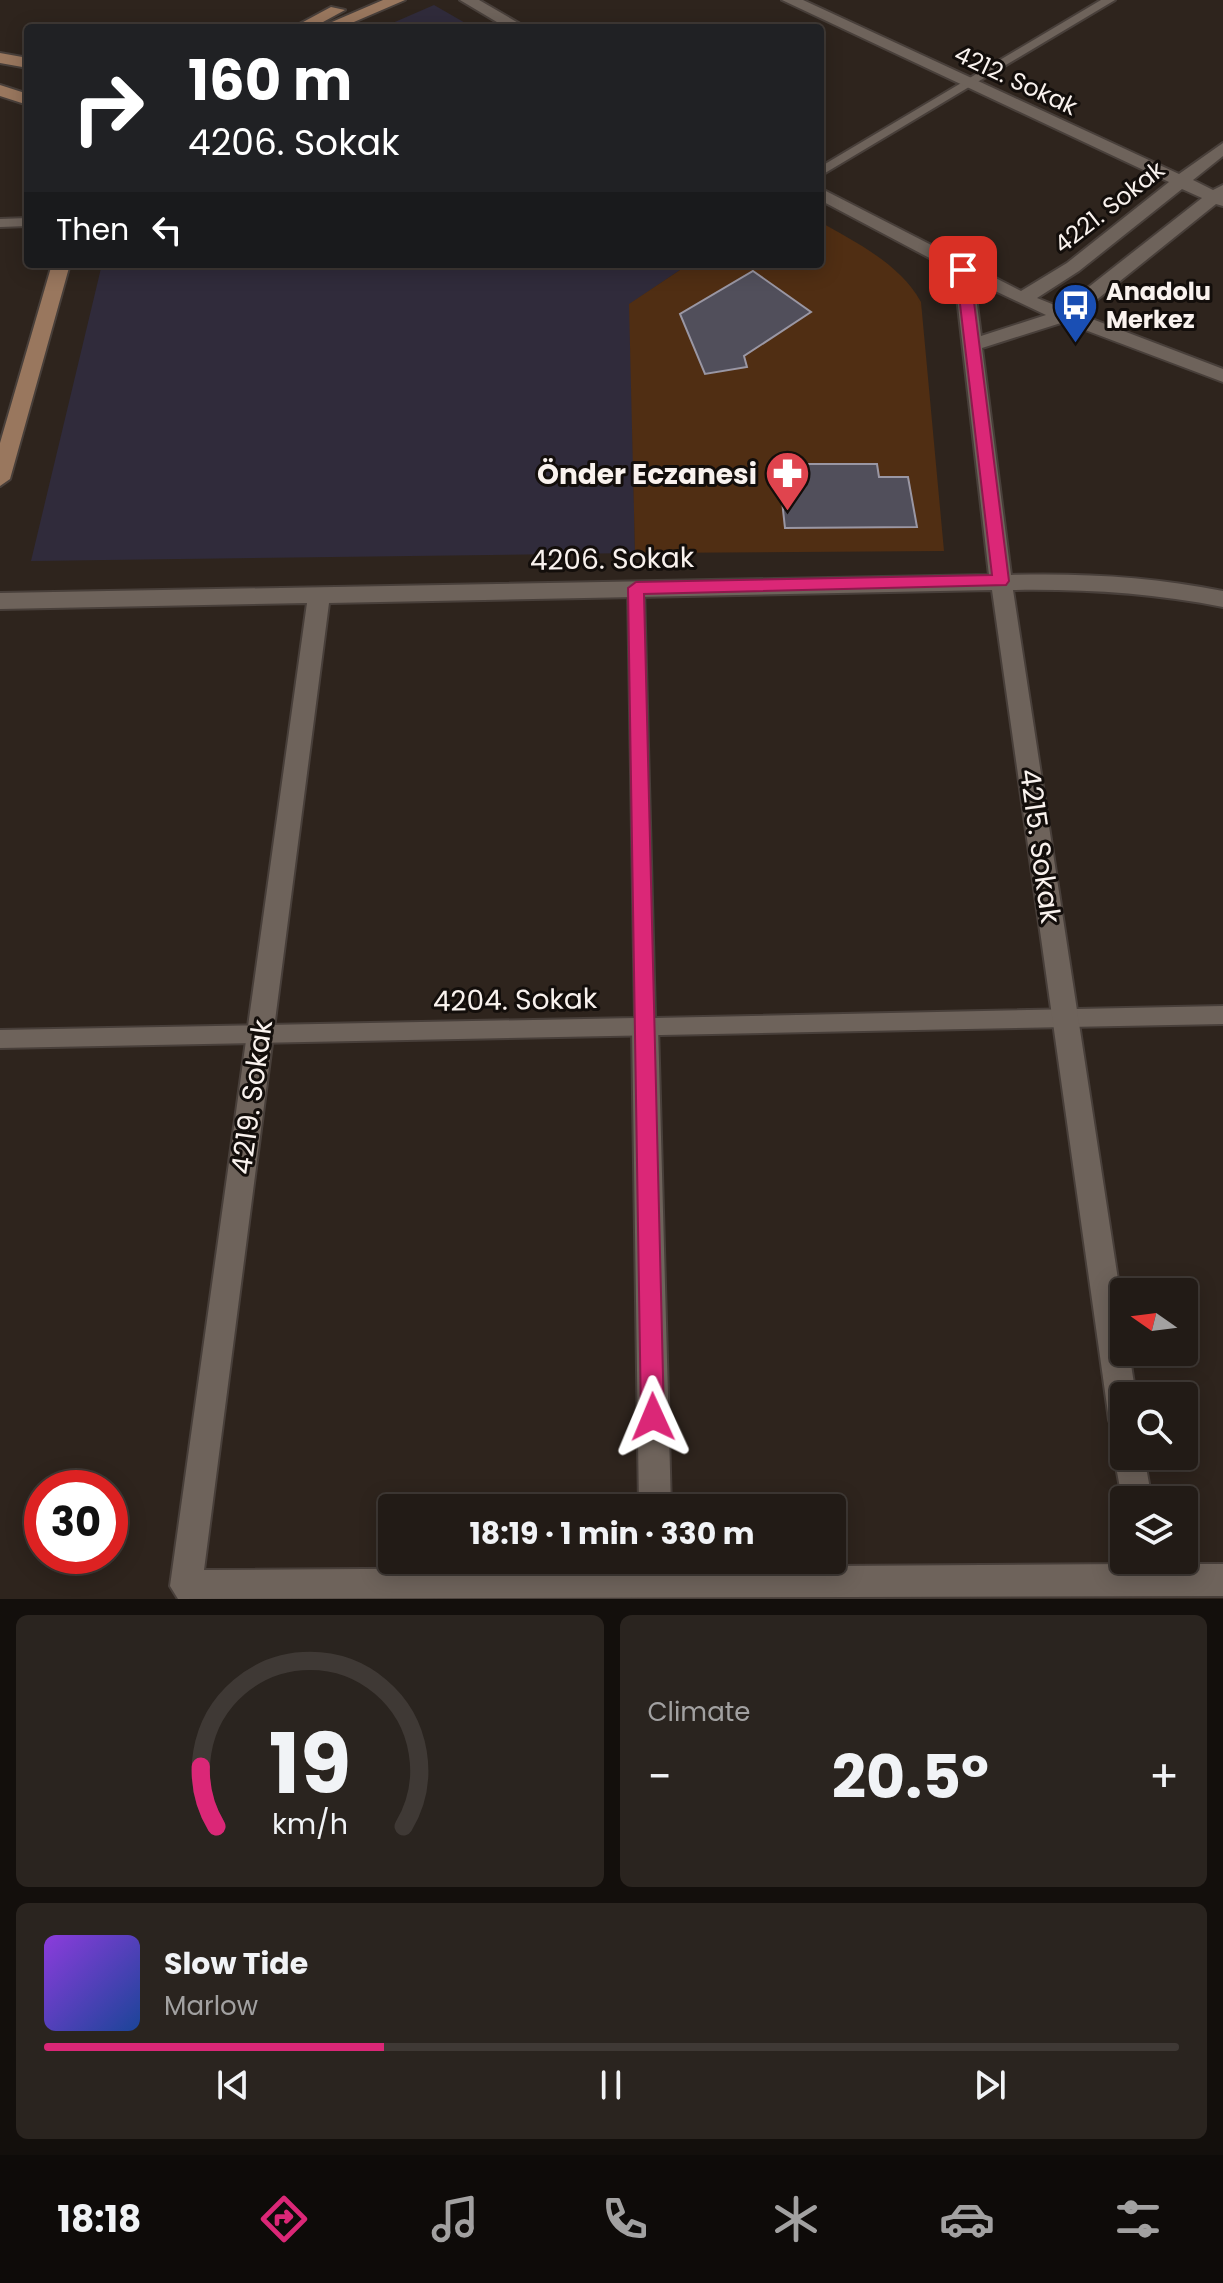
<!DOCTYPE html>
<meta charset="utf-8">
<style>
body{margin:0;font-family:Poppins,sans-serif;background:#2a241f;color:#f1f3f6;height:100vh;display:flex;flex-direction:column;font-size:30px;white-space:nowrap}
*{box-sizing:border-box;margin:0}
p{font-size:26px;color:#a2a1a1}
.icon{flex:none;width:44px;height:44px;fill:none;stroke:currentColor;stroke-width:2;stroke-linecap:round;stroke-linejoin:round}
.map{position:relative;height:1599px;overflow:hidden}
.drawer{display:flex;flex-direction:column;gap:16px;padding:16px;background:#130f0c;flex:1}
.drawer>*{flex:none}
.top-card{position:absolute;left:24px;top:24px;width:800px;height:244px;border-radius:8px;box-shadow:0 4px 20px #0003,0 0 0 2px #3f3935;background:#202124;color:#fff;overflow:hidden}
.needle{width:52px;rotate:284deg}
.fabs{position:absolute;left:1110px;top:1278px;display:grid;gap:16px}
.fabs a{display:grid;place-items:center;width:88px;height:88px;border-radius:8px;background:#221b16;box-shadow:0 4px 20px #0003,0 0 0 2px #3f3935;font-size:40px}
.speed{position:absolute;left:24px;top:1470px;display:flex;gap:16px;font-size:40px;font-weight:700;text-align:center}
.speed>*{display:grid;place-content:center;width:104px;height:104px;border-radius:50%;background:#221b16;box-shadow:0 4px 20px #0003,0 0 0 2px #3f3935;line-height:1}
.speed .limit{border:12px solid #d22;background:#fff;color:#111}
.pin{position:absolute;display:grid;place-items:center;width:68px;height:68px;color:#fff;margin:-34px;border-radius:16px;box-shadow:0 4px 12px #0006}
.me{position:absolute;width:88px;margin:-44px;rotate:359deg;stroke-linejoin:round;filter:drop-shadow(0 0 6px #0008)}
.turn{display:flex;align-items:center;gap:28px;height:168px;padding:0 32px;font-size:36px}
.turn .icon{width:104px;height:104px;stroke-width:2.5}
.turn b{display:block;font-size:56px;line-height:68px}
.then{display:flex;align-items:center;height:76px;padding:0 32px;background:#0003;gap:16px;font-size:30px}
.big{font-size:60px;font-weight:700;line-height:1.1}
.drawer .widget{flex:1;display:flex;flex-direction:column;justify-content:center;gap:12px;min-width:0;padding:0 28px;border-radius:12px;background:#2a241f}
.drawer .dial{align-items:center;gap:0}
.dial svg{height:208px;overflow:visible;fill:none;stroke:#3f3935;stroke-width:7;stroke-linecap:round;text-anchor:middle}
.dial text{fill:#f1f3f6;stroke:none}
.song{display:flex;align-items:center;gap:24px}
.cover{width:96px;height:96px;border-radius:12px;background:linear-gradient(135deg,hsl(270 70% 55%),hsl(220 70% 35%))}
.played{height:8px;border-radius:4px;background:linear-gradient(90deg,#db2777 30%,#3f3935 30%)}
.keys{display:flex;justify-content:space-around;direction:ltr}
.heat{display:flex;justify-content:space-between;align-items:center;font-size:44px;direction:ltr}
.drawer .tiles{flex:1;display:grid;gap:16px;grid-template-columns:1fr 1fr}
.widget:last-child{grid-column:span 2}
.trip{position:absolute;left:378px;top:1494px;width:468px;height:80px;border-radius:8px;background:#221b16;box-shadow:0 4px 20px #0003,0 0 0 2px #3f3935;font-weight:700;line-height:80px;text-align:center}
.tab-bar{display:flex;height:128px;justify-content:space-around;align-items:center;background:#0e0b09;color:#a2a1a1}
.tab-bar .icon{width:56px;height:56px}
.tab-bar .current{color:#db2777}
.tab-bar b{font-size:36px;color:#f1f3f6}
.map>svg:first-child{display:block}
.education{fill:#302b3b}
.green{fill:#502e13}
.building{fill:#514f5b;stroke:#9a97a4;stroke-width:2}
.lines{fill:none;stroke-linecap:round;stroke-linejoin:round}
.lane-casing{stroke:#483f3a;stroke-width:4}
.street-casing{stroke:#483f3a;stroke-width:4}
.secondary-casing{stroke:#483f3a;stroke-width:4}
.lane{fill:#6e635b;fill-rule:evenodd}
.street{fill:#6e635b;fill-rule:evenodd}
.secondary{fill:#99775e;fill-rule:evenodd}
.route{fill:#db2777;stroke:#8e194d;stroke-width:2}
.labels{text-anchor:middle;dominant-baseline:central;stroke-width:6;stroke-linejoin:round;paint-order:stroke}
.far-street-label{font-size:24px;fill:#f9f2ee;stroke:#130e0b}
.far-poi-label{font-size:24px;font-weight:bold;fill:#f9f2ee;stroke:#130e0b;text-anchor:start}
.poi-label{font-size:28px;font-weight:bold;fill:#f9f2ee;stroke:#130e0b;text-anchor:end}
.street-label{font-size:28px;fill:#f9f2ee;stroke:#130e0b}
</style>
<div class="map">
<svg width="1223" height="1599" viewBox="0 0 1223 1599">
<rect width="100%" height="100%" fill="#2e241d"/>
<path class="education" d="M434 5 474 28H381Z
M102 264H689L630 304 635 553 31 561Z"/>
<path class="green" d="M820 222C856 242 901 265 921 302L944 551 635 553 629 304 689 264H820Z"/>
<path class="building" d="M753 271 811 312 744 356 747 367 705 374 680 314Z
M778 464H877L879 477H908L917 527 785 528Z"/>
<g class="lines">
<defs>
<path id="lane" d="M1101 0H1115L820 176V167Z
M28 218V226L0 227V219Z
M636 582 644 588 655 1018 1223 1006V1024L0 1048V1030L635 1018 628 588Z"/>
<path id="street" d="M460 0H479L527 28H507Z
M782 0H803L1179 174 1223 143V156L1193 180 1213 190 1223 185V206L1216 204 1079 314 1223 369V382L1064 322 982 348 1011 575C1084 573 1152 577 1223 591V607C1152 593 1085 589 1013 590L1124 1319V1352H1129L1136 1396H1124V1435L1113 1431 1109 1420 992 590 329 603 204 1570 1129 1564V1560H1161L1162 1564H1223V1596L178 1599 170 1586 307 603 0 609V593L989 575 954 271 820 200V188L1021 291 1067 263 1169 182ZM1182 189 1202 198 1062 308 1037 298 1079 271ZM974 281 1046 315 981 336Z
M645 1014 654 1017 658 1025 671 1508H639L632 1025 636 1017Z
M1124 1443V1456H1144L1152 1500H1124V1509L1114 1456 1118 1445Z"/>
<path id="secondary" d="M383 0H405L340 28H318Z
M331 7 345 10 312 28H292Z
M0 53 28 58V68L0 63Z
M0 85 28 94V105L0 96Z
M52 264H70L10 479 0 486V443Z"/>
</defs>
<use href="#lane" class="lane-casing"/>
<use href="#street" class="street-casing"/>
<use href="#secondary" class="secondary-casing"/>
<use href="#lane" class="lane"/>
<use href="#street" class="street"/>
<use href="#secondary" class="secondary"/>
</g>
<path class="route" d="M963 266 970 270 1009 581 1006 585 644 594 664 1417 661 1426 653 1429 645 1426 641 1417 628 588 636 582 992 575 956 270Z"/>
<defs>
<symbol id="bus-pin" viewBox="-11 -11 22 30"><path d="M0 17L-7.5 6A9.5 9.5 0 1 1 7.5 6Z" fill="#1a4fb4" stroke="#130e0b"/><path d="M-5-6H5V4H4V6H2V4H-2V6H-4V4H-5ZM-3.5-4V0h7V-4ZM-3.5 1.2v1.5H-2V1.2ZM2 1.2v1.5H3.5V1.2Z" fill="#fff"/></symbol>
<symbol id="pharmacy-pin" viewBox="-11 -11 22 30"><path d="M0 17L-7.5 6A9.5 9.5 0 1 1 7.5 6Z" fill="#e0444e" stroke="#130e0b"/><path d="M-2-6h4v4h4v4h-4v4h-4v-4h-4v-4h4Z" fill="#fff"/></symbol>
</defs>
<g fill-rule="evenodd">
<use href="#bus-pin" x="1050" y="280" width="51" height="69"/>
<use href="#pharmacy-pin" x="762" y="448" width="51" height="69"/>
</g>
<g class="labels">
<g class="far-street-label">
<text transform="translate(1016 80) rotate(25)">4212. Sokak</text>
<text transform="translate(1109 207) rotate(-38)">4221. Sokak</text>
</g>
<g class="far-poi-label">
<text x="1106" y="291">Anadolu<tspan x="1106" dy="28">Merkez</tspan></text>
</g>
<g class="poi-label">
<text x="757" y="474">Önder Eczanesi</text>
</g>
<g class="street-label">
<text transform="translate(612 559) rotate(-1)">4206. Sokak</text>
<text transform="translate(1040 846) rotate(82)">4215. Sokak</text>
<text transform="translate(515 1000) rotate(-1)">4204. Sokak</text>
<text transform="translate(252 1097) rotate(-82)">4219. Sokak</text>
</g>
</g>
</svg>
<div class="fabs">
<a><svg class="needle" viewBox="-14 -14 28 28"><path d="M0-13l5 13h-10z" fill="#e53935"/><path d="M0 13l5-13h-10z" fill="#a2a1a1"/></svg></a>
<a><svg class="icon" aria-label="search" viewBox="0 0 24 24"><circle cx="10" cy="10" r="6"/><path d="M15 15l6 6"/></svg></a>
<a><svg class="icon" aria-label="layers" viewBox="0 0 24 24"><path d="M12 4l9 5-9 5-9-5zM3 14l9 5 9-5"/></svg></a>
</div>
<div class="speed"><div class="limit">30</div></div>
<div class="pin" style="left:963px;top:270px;background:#d93025"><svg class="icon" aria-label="arrive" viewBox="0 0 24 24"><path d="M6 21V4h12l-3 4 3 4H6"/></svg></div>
<svg class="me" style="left:653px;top:1417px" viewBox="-20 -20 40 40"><path d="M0-17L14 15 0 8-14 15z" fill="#db2777" stroke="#fff" stroke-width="4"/></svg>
<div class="trip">18:19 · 1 min · 330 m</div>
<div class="top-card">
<div class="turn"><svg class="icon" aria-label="right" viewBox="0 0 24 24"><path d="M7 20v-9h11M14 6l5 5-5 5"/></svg><div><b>160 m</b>4206. Sokak</div></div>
<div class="then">Then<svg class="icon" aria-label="left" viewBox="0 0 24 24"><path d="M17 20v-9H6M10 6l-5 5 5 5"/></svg></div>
</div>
</div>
<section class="drawer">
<div class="tiles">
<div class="widget dial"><svg viewBox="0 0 100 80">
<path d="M14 69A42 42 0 1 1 86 69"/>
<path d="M14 69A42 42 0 0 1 8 46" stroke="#db2777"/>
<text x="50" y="56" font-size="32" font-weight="700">19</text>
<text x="50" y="72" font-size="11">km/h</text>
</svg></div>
<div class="widget"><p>Climate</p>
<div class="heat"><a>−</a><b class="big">20.5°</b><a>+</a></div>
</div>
<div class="widget">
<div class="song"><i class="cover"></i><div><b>Slow Tide</b><p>Marlow</p></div></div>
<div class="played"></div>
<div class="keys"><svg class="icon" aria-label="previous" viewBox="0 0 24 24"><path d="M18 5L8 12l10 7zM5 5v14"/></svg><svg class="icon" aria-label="pause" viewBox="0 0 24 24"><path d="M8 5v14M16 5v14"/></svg><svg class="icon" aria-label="next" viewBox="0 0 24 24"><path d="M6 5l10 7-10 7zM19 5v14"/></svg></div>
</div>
</div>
</section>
<nav class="tab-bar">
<b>18:18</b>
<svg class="icon current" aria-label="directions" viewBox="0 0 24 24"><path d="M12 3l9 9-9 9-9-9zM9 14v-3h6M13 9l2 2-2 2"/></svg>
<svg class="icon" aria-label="music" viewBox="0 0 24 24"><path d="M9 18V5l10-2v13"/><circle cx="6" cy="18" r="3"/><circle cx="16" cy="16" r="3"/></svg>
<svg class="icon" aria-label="phone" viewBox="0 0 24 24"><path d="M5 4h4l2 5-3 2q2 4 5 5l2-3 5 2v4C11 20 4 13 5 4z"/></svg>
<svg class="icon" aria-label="climate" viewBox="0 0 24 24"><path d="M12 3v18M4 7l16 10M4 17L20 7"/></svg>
<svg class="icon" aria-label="car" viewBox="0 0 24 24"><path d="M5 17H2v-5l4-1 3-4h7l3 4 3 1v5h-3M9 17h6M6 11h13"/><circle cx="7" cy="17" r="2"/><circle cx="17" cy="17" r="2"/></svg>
<svg class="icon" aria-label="filters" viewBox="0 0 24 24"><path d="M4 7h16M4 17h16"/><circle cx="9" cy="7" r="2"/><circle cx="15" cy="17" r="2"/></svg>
</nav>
